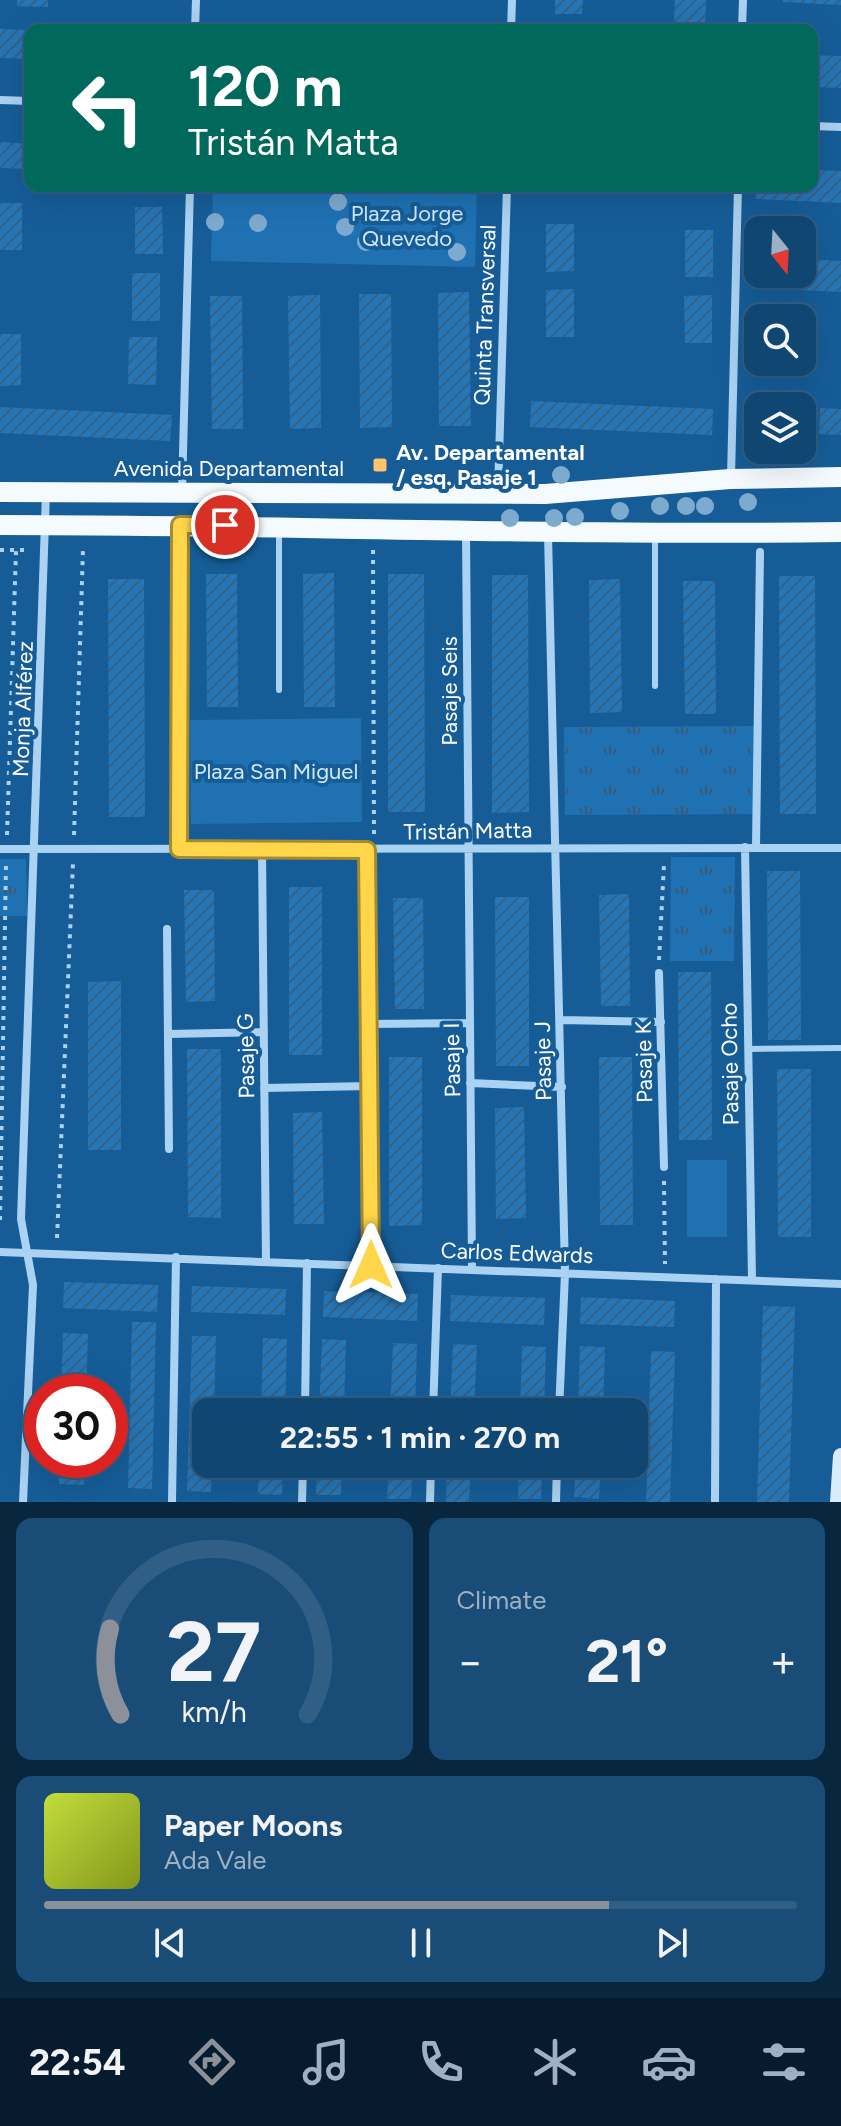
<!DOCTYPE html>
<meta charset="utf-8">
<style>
body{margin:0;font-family:Figtree,sans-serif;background:#194d77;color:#f1f3f6;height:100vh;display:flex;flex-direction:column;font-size:30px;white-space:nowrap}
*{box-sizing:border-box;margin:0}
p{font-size:26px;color:#9cb1c4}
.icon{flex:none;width:44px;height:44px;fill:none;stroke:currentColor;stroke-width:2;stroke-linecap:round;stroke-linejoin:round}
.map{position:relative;height:1502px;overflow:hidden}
.panel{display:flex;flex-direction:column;gap:16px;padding:16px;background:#09263f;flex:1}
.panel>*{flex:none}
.top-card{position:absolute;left:24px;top:24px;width:794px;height:168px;border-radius:16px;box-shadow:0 8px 32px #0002,0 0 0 2px #305e84;background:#00695c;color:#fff;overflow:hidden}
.needle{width:52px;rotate:162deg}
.tools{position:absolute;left:744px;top:216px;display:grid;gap:16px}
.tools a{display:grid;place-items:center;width:72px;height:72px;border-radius:16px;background:#104672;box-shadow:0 8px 32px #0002,0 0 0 2px #305e84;font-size:40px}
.speed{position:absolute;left:24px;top:1374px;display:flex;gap:16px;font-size:40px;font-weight:700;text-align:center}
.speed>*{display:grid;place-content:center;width:104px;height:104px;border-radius:50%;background:#104672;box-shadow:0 8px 32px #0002,0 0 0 2px #305e84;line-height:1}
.speed .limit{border:12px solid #d22;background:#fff;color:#111}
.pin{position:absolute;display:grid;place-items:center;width:68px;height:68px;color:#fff;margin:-34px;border:4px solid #fff;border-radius:50%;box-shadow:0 2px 8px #0007}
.me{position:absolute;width:88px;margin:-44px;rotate:0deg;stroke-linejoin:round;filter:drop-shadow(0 0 6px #0008)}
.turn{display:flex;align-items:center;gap:28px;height:168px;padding:0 32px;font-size:36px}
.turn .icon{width:104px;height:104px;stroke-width:2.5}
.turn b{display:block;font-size:56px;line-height:68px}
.big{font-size:60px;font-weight:700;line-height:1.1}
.panel .tile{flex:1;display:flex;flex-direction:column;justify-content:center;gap:12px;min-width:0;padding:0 28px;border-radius:16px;background:#194d77}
.panel .dial{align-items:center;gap:0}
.dial svg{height:208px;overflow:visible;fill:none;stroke:#305e84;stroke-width:7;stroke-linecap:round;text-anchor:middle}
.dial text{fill:#f1f3f6;stroke:none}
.song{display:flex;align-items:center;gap:24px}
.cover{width:96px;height:96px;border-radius:12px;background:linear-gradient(135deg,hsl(70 70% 55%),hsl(70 70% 35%))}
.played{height:8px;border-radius:4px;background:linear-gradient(90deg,#8c9099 75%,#305e84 75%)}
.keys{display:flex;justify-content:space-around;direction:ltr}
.heat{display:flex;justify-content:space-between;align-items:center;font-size:44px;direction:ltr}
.panel .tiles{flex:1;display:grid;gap:16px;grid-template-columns:1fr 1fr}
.tile:last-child{grid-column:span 2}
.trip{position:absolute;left:192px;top:1398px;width:456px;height:80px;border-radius:16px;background:#104672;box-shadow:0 8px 32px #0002,0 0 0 2px #305e84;font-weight:700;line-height:80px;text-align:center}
.menu{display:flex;height:128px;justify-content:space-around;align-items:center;background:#061c2e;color:#9cb1c4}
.menu .icon{width:56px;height:56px}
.menu .on{color:#8c9099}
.menu b{font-size:36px;color:#f1f3f6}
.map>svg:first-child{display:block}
.grass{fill:url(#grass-tufts)}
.park{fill:#1f71b2}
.building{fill:url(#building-hatch)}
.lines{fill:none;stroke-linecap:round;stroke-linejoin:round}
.path{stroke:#aad2f2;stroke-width:4;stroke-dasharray:4 6;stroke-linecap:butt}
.lane{stroke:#aad2f2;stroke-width:6}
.street{stroke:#aad2f2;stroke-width:8}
.secondary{stroke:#d9ecfc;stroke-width:16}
.primary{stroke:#f5faff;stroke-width:20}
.tree{fill:#7daacf}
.route-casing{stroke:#a68a30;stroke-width:20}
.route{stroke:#ffd54a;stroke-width:14}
.poi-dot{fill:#ffc46b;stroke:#165d98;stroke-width:3}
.labels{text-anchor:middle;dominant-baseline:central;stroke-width:8;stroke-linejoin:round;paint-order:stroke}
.park-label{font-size:22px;fill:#d2e9fc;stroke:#165d98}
.street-label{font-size:22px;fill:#fff;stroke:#165d98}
.poi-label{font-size:22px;font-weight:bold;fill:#fff;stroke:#165d98;text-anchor:start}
</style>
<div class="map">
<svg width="841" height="1502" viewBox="0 0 841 1502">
<defs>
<pattern id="grass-tufts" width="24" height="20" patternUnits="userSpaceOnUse" patternTransform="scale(2)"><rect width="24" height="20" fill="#1f71b2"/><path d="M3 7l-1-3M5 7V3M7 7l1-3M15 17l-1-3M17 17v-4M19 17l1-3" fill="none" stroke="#3a5b75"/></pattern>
<pattern id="building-hatch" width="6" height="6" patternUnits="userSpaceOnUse" patternTransform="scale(2)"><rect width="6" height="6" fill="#2576b7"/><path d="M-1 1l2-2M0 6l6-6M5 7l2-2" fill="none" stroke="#386182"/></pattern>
</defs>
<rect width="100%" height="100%" fill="#165d98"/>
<path class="grass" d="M758 726V814L565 815 564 727Z
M671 857H735L734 961H670Z
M0 859H26L27 916H0Z"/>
<path class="park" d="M213 186H477L475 267 211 261Z
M361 718 362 822 191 824 190 720Z
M687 1160H727V1237H687Z"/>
<path class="building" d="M17 0H48V7L17 6Z
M555 0H583L582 14H555Z
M675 0H706L705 27 674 26Z
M783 0H841V5L783 2Z
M0 29 30 30V59L0 58Z
M812 55 841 56V88L812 87Z
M0 142 30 144V169L0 168Z
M812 170 841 171V203L756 199 757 186H812Z
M607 186H655V190L607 189Z
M673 186H720V194L673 193Z
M0 203H22V250H0Z
M135 207H162L163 254H135Z
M546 224H574V271L546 272Z
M685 230H713V277H685Z
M755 257H758V274H802V259L841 261V292L753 288Z
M132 273H160V321H132Z
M574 289V337H546V290Z
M469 292 471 426H439L438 293Z
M359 294H391L392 427 360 428Z
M320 295 321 428 290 429 288 296Z
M712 295V343H685L684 296Z
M210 296H242L243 429H212Z
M764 303 792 304 791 318H763Z
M0 334H21V385L0 386Z
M129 337H157L156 385 128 384Z
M531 401 713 409 712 435 530 427Z
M0 407 172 415 170 441 0 433Z
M820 408 841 409V435L819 434Z
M334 573 335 707H304L303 574Z
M206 574H237L238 707H207Z
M388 574H424L425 812H388Z
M492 575H528L529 812 492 813Z
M779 576H815L816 814H780Z
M108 579H144L145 817H109Z
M620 579 622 712 590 713 589 580Z
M683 581H715L716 714H685Z
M767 871H800L801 1040H768Z
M289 887H322V1055H289Z
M184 890H214L215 1001 186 1002Z
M629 894 630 1006H601L599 895Z
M495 897H529V1066H496Z
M393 898H423L424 1009H395Z
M678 972H711L712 1140H679Z
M121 981V1150H88V982Z
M187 1049H221V1218L188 1217Z
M389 1057H422V1225L389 1226Z
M599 1057H632L633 1225H600Z
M777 1069H811V1237H778Z
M524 1107 526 1218 496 1219 495 1108Z
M322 1112 324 1224H294L293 1113Z
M64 1282 158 1285 157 1312 63 1308Z
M192 1286 286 1289 285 1315 191 1312Z
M324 1291 418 1294 417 1321 323 1317Z
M451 1295 545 1298 544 1325 450 1321Z
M581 1297 675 1301 674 1327 580 1324Z
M763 1306 795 1307 789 1502H757Z
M132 1322H156L152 1489 128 1488Z
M63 1333 88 1334 86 1392H61Z
M192 1336H216L214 1412H206V1464H212L211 1492 187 1491Z
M263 1338 287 1339 285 1412H261Z
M322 1339 346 1340 344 1412H319Z
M393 1343 417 1344 415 1412H390Z
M453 1344 477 1345 474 1412H450Z
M522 1346 546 1347 544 1412H520Z
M580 1346 605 1347 603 1412H578Z
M651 1351 675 1352 670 1502H646Z
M59 1460H85L84 1485 59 1484Z
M259 1464H283L282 1495 258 1494Z
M317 1464H342L341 1495H316Z
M389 1464H413L411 1499H387Z
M447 1464H471L469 1502H446Z
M519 1464H542L541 1499H518Z
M576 1464H601L599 1499 574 1497Z"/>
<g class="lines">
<path class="path" d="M0 550H30
M373 550 374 835
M7 835 16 550
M74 835 83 549
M659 960 664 864
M664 1181 665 1264
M0 1220 6 864
M57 1238 73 863"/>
<path class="lane" d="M279 530V690
M655 686V538
M748 1049 841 1048"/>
<path class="street" d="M195 30 196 0
M511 30 512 0
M742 30 743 0
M0 100 30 101
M812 126 841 127
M731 477 738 186
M182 491 190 186
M498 493 507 186
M466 532 472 1269
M548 534 565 1273 559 1412
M745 847 752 1280
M756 847 760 552
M0 849 841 848
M179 849 180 526
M262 850 266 1261
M367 850 371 1265
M167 929 169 1149
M659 973 664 1167
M561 1020 661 1022
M369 1024 469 1023
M168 1034 264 1032
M470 1083 562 1087
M264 1088 370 1086
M0 1252 841 1284
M305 1412 307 1263
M433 1412 438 1268
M23 1502 33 1285 21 1219 46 493
M172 1502 176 1257
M302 1502 303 1464
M430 1502 431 1464
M556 1502 557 1464
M715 1502 716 1279"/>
<path class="secondary" d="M838 1502 841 1456"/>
<path class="primary" d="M0 492 545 494 730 479 841 477
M0 525C280 525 561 536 841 532"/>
</g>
<g class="tree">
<circle cx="338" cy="202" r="9"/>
<circle cx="215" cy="222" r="9"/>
<circle cx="258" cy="223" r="9"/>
<circle cx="345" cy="227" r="9"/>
<circle cx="366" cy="242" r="9"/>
<circle cx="457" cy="252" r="9"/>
<circle cx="561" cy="475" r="9"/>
<circle cx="748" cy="502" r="9"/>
<circle cx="660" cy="506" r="9"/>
<circle cx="686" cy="506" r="9"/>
<circle cx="705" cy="506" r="9"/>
<circle cx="620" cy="511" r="9"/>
<circle cx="575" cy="517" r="9"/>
<circle cx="510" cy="518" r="9"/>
<circle cx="554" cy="518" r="9"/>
</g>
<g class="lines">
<defs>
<path id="route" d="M225 525H180L179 849 367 850 371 1265"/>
</defs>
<use href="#route" class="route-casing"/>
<use href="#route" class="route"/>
</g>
<rect class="poi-dot" x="372" y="457" width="16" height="16" rx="4"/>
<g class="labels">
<g class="park-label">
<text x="407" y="213">Plaza Jorge<tspan x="407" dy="25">Quevedo</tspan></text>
<text x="276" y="771">Plaza San Miguel</text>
</g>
<g class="street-label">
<text transform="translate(485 315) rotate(-88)">Quinta Transversal</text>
<text x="229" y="468">Avenida Departamental</text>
<text transform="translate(449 691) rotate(-90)">Pasaje Seis</text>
<text transform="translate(23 709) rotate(-88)">Monja Alférez</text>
<text transform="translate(468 831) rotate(-1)">Tristán Matta</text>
<text transform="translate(246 1056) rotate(-91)">Pasaje G</text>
<text transform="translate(452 1060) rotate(-91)">Pasaje I</text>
<text transform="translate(543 1061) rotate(-91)">Pasaje J</text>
<text transform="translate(644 1062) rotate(-91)">Pasaje K</text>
<text transform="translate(730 1064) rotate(-91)">Pasaje Ocho</text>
<text transform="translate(517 1253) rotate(2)">Carlos Edwards</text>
</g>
<g class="poi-label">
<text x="396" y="452">Av. Departamental<tspan x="396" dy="25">/ esq. Pasaje 1</tspan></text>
</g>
</g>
</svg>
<div class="tools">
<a><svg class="needle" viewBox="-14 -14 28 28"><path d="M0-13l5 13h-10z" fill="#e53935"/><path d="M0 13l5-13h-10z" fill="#9cb1c4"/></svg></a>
<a><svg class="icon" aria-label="search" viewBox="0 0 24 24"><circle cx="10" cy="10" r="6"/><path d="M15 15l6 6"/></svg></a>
<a><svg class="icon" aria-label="layers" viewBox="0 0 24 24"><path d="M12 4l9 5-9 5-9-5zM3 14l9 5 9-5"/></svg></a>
</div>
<div class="speed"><div class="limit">30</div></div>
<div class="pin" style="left:225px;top:525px;background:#d93025"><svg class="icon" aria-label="arrive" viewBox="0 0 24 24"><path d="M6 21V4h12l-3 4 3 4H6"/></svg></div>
<svg class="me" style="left:371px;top:1265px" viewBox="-20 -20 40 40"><path d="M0-17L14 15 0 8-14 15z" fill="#ffd54a" stroke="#fff" stroke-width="4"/></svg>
<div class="trip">22:55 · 1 min · 270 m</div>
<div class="top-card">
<div class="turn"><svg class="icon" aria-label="left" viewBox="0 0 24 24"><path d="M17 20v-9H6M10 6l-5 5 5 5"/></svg><div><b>120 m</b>Tristán Matta</div></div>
</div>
</div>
<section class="panel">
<div class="tiles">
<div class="tile dial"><svg viewBox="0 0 100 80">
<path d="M14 69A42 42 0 1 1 86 69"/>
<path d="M14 69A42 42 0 0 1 10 36" stroke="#8c9099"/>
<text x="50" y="56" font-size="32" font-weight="700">27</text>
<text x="50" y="72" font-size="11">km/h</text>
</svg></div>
<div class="tile"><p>Climate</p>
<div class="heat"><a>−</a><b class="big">21°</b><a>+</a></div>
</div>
<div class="tile">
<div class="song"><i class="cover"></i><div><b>Paper Moons</b><p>Ada Vale</p></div></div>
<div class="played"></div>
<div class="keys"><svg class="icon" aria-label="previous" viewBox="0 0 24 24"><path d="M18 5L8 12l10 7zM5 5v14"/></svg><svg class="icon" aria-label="pause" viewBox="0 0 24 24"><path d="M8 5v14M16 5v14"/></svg><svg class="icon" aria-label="next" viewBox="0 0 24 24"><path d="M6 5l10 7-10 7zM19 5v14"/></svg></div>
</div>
</div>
</section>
<nav class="menu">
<b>22:54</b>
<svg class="icon on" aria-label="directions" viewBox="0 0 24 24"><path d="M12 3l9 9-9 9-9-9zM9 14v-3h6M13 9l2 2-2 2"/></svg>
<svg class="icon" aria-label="music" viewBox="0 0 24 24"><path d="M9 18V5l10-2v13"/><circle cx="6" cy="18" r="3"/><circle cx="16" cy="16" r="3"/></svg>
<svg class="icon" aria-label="phone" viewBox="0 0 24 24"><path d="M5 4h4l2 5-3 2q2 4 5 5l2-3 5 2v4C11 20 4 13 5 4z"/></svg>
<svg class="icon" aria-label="climate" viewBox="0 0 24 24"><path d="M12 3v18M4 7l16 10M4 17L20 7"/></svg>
<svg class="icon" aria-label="car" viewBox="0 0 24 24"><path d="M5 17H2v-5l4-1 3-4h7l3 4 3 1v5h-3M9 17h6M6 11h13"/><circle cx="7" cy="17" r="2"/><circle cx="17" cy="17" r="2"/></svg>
<svg class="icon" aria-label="filters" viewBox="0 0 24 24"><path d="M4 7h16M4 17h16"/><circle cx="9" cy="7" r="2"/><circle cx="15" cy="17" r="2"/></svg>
</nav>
